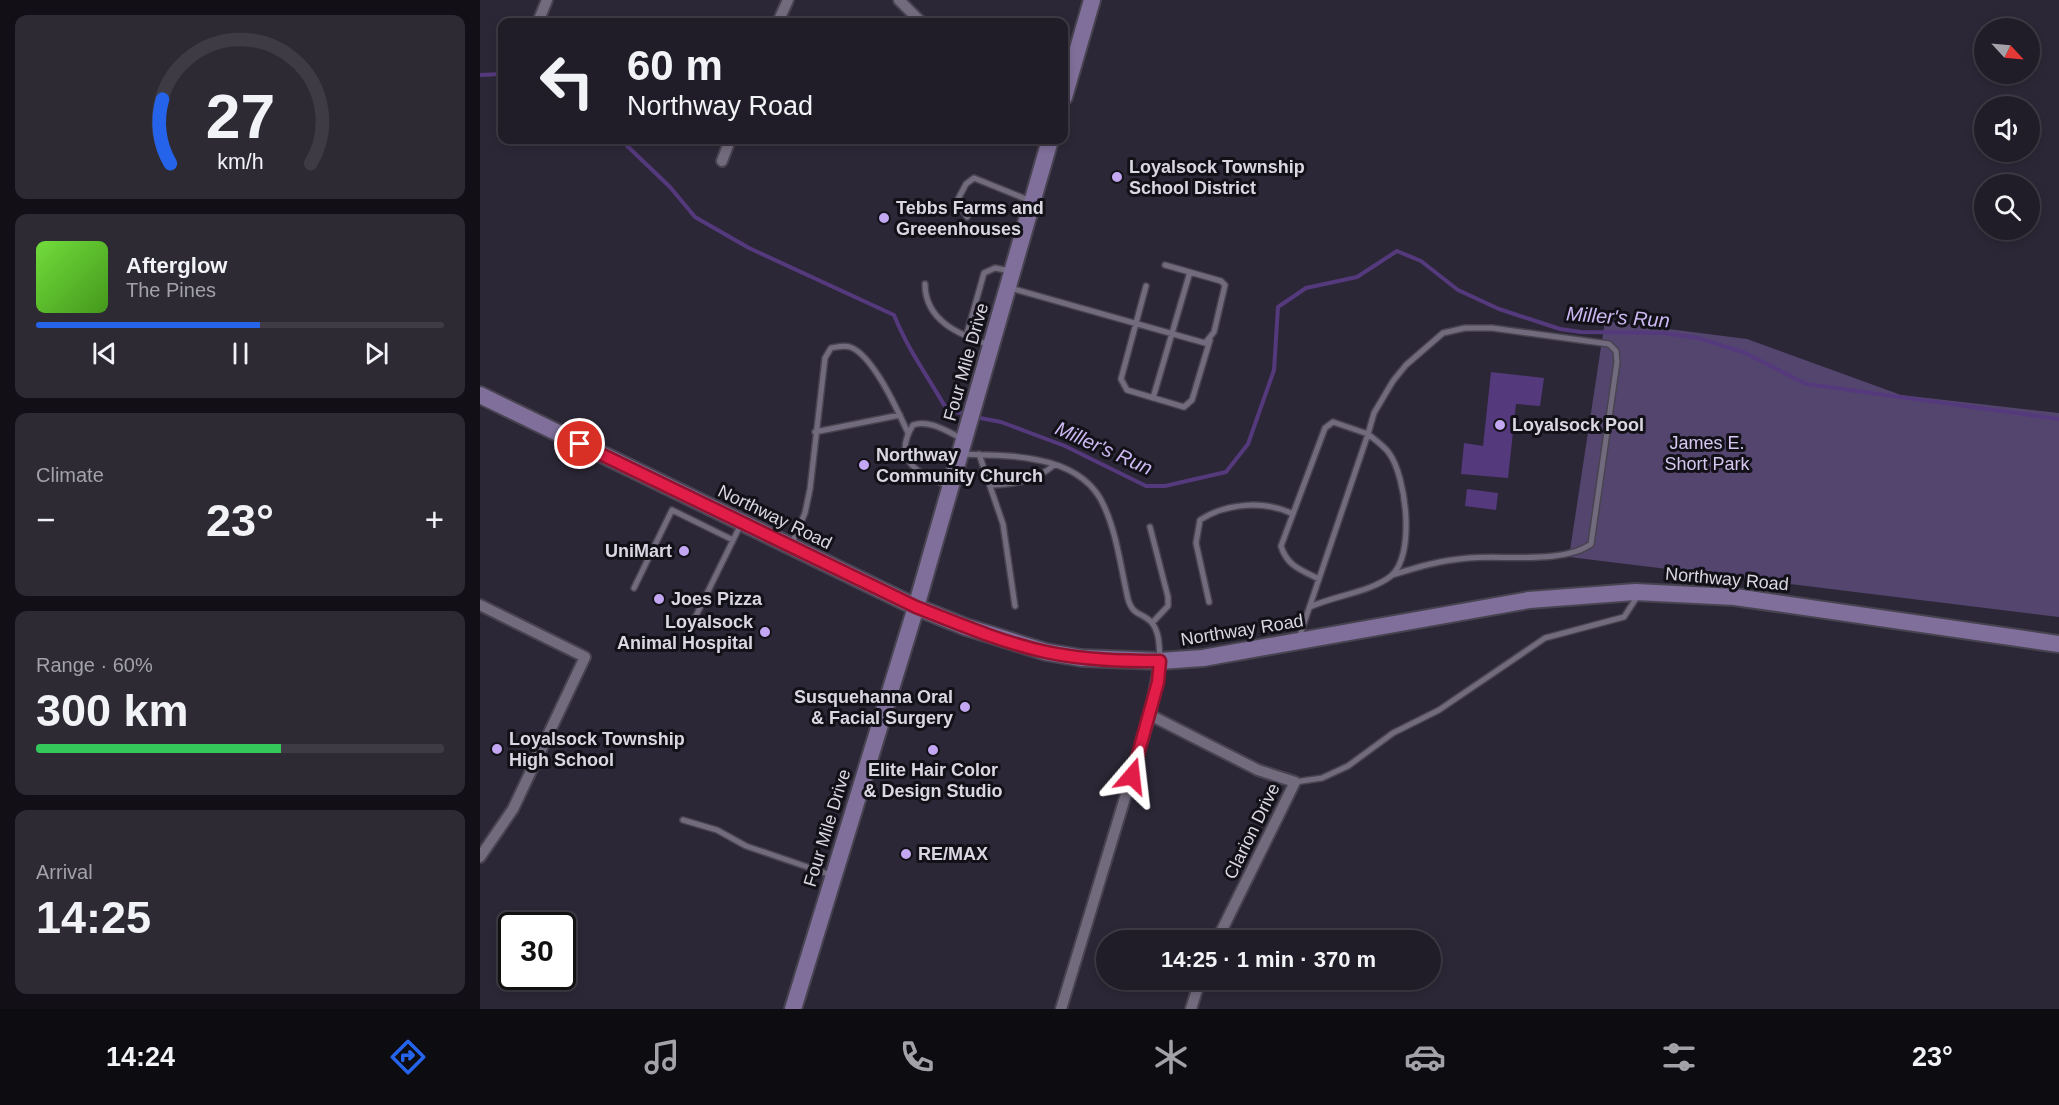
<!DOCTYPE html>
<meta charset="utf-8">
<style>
body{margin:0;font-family:Arial,sans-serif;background:#2d2a34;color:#f1f3f6;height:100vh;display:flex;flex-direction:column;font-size:22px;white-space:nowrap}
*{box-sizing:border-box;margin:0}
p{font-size:20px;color:#a2a2a8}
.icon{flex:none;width:33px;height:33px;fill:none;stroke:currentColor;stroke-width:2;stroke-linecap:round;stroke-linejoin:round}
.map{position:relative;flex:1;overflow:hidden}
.drawer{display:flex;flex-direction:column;gap:15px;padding:15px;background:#121016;width:480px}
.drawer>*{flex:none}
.top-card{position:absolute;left:18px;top:18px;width:570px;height:126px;border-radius:12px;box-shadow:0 3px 9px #0003,0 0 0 2px #3e3b45;background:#211d28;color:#f1f3f6;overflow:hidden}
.needle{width:39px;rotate:116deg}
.fabs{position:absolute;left:1494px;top:18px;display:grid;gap:12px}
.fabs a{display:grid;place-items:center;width:66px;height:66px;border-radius:50%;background:#211d28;box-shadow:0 3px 9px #0003,0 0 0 2px #3e3b45;font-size:30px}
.speed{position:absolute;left:18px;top:912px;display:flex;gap:12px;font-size:30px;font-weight:700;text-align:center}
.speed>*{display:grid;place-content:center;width:78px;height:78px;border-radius:50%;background:#211d28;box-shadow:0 3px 9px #0003,0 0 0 2px #3e3b45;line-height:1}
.speed .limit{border:3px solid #111;border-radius:9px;background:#fff;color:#111}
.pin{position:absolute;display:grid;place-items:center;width:51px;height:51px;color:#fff;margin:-26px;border:3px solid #fff;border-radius:50%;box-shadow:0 2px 6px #0007}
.me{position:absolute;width:66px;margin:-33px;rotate:17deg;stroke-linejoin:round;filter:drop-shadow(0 0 4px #0008)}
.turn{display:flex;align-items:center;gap:21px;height:126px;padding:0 30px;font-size:27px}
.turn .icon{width:78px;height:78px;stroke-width:2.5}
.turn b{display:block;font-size:42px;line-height:51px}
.big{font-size:45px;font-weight:700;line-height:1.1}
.drawer .widget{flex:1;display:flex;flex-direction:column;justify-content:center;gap:9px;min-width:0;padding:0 21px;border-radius:12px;background:#2d2a34}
.drawer .dial{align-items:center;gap:0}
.dial svg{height:156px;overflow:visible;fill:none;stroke:#3e3b45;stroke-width:7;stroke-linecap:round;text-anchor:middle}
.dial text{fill:#f1f3f6;stroke:none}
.song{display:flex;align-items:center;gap:18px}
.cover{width:72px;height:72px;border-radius:9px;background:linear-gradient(135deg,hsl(100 70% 55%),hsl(100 70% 35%))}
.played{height:6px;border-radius:3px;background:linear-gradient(90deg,#2563eb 55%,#3e3b45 55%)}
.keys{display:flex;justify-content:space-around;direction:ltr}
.heat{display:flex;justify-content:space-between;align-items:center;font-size:33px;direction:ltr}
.charge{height:9px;border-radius:4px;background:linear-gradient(90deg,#34c759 60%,#3e3b45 0)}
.trip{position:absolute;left:616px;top:930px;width:345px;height:60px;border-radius:30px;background:#211d28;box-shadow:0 3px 9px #0003,0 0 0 2px #3e3b45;font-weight:700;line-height:60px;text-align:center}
.menu{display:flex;height:96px;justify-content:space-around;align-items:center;background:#0d0c10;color:#a2a2a8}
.menu .icon{width:42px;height:42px}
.menu .current{color:#2563eb}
.menu b{font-size:27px;color:#f1f3f6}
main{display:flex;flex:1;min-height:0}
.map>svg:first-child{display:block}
.green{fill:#54456f}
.water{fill:#55397d}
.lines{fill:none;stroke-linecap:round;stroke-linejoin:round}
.stream{stroke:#55397d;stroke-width:4}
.lane-casing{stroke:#484350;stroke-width:8}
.street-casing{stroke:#484350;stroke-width:14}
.secondary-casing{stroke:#484350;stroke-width:20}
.lane{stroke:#726b7e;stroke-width:5}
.street{stroke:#726b7e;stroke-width:10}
.secondary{stroke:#7f6f9a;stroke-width:16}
.route-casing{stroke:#92132f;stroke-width:15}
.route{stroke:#e11d48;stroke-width:10}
.poi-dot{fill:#c3a7f2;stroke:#131118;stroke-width:2}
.labels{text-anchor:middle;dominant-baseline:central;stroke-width:6;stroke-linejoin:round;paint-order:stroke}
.poi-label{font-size:18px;font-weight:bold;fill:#dbd7e2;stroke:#131118;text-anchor:start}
.street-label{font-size:18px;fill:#dbd7e2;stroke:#131118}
.park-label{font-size:18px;fill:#d6c8f0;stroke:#131118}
.water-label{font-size:20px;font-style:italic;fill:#ccb8f3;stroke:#131118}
</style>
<main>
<section class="drawer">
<div class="widget dial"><svg viewBox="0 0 100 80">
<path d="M14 69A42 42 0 1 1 86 69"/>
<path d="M14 69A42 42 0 0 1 10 36" stroke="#2563eb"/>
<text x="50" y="56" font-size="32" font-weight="700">27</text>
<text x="50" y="72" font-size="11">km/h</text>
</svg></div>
<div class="widget">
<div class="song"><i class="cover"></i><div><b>Afterglow</b><p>The Pines</p></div></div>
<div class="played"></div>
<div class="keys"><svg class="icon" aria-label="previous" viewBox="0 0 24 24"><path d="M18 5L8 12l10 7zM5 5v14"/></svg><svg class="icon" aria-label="pause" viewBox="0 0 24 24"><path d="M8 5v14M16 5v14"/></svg><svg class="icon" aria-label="next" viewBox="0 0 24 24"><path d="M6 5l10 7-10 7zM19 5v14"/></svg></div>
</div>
<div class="widget"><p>Climate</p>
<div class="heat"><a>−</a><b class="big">23°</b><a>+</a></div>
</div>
<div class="widget"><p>Range · 60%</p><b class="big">300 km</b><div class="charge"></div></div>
<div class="widget"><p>Arrival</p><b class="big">14:25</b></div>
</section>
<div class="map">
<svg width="1579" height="1009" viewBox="0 0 1579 1009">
<rect width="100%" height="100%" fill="#2c2736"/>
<path class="green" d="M1125 321 1267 339 1421 395 1579 413V617L1089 557Z"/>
<path class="water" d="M1011 372 1064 378 1060 406 1036 404 1028 478 981 474 984 443 1003 446Z
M987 489 1018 493 1016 510 985 506Z"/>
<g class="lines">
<path class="stream" d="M0 75 22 74
M141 140 190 187 215 217 269 248 414 315C428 350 449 378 467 410L485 414
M495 417 521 422 585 446 666 486H685L746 472 768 444 794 370 798 307 826 288 877 277 917 251 941 261 978 290 1019 309 1080 329 1101 332 1184 333 1218 338 1263 352 1326 384 1579 419"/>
<defs>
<path id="lane" d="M487 217 477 201 486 184 494 178 551 201
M445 284C445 321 480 335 510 345
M666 286 641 379 647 390 704 407 712 400 730 340
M530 288 725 343 734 332 745 285 741 281 685 265
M486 337 504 273 515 268 531 271
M673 398 710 272
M335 432 420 415
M481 454C529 456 601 453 624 506 637 534 641 569 648 599 653 617 663 612 672 623 680 633 679 647 680 659
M499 454 523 524 535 606
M511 485C534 484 556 481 574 465
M469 486C439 475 411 460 433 425 449 419 468 432 483 439
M670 527 688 597V606L672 623
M312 543 325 513 330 489 345 358 351 348C357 347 364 345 370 347 393 355 418 411 428 433
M839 579C821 570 807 566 801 546L845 428 853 422 888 434 894 413 913 381 926 365 963 333 985 328H1012L1129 344 1136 351 1137 362 1111 544C1084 564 1022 555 989 558 961 560 938 567 912 575
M154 588 192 510 253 540
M729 602 716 543 720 520C746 503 785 500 813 514
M208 632 261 524
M819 638 888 434C895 440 904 446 909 453 926 476 936 555 911 576 891 592 853 596 830 607
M815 782 842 778 868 766 913 733 959 710 1065 638 1144 617 1157 597
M203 820 237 830 266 846 351 875"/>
<path id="street" d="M419 0 441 22
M58 22 67 0
M298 22 308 0
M242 161 250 140
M0 605 105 657 33 809 0 857
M670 715 680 661
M581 1009 670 715 778 770 815 782 737 940
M711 1009 720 980"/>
<path id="secondary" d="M584 97 612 0
M0 395 436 607 486 627 566 652 602 658 680 661 723 658 1049 600 1155 592 1255 597 1579 644
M313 1009 436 607 570 140"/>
</defs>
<use href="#lane" class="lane-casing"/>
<use href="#street" class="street-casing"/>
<use href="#secondary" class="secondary-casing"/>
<use href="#lane" class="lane"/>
<use href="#street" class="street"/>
<use href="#secondary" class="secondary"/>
</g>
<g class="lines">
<defs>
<path id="route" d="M100 444 436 607C479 624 521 642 566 652 604 660 642 661 680 661L678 682 652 776"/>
</defs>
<use href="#route" class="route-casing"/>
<use href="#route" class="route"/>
</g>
<g class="poi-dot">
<circle cx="637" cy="177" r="6"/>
<circle cx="404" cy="218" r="6"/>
<circle cx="1020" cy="425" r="6"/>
<circle cx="384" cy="465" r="6"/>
<circle cx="204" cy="551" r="6"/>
<circle cx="179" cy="599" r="6"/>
<circle cx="285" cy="632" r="6"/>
<circle cx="485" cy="707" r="6"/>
<circle cx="17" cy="749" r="6"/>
<circle cx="453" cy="750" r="6"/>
<circle cx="426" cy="854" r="6"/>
</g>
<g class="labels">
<g class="poi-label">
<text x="649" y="167">Loyalsock Township<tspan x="649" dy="21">School District</tspan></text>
<text x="416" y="208">Tebbs Farms and<tspan x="416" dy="21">Greeenhouses</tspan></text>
<text x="1032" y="425">Loyalsock Pool</text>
<text x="396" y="455">Northway<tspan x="396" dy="21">Community Church</tspan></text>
<text x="192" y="551" text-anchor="end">UniMart</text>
<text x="191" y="599">Joes Pizza</text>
<text x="273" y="622" text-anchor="end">Loyalsock<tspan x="273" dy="21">Animal Hospital</tspan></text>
<text x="473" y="697" text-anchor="end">Susquehanna Oral<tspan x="473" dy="21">&amp; Facial Surgery</tspan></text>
<text x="29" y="739">Loyalsock Township<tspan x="29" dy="21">High School</tspan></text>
<text x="453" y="770" text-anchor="middle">Elite Hair Color<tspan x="453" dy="21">&amp; Design Studio</tspan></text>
<text x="438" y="854">RE/MAX</text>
</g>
<g class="street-label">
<text transform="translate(486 362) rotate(-74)">Four Mile Drive</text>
<text transform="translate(295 517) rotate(26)">Northway Road</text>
<text transform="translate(1247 579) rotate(5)">Northway Road</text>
<text transform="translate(762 630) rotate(-9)">Northway Road</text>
<text transform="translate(347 828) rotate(-73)">Four Mile Drive</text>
<text transform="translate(772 831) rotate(-64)">Clarion Drive</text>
</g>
<g class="park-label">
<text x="1227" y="443">James E.<tspan x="1227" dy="21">Short Park</tspan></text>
</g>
<g class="water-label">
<text transform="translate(1138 317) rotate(4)">Miller's Run</text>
<text transform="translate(624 448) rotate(24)">Miller's Run</text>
</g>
</g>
</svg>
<div class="fabs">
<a><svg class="needle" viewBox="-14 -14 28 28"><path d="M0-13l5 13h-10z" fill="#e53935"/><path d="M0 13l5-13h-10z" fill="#a2a2a8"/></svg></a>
<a><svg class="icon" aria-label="sound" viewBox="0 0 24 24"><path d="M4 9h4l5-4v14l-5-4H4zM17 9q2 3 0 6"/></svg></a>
<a><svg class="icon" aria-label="search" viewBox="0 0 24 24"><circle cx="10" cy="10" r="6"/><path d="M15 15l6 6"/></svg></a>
</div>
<div class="speed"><div class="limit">30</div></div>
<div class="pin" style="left:100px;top:444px;background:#d93025"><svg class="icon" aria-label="arrive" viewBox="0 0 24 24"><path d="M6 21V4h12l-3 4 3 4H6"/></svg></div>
<svg class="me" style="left:652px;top:776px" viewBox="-20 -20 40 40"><path d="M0-17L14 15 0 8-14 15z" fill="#e11d48" stroke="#fff" stroke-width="4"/></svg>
<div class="trip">14:25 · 1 min · 370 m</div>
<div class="top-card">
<div class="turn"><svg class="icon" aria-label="left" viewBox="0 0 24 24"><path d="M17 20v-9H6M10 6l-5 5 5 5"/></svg><div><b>60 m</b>Northway Road</div></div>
</div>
</div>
</main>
<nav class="menu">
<b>14:24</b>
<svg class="icon current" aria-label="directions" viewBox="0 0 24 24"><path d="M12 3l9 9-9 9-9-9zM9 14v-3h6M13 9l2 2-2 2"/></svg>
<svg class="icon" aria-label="music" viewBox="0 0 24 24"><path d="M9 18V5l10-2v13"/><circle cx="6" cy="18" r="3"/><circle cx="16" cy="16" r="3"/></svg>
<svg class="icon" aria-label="phone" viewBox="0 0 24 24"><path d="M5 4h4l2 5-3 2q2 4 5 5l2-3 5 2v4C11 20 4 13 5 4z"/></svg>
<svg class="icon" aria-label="climate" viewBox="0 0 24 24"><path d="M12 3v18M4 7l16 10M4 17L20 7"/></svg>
<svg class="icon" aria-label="car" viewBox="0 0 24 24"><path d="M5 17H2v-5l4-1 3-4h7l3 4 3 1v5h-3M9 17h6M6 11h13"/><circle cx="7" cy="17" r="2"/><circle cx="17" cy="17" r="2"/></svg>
<svg class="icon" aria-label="filters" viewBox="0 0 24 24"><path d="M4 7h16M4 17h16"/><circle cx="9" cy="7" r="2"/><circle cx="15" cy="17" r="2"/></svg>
<b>23°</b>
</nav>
